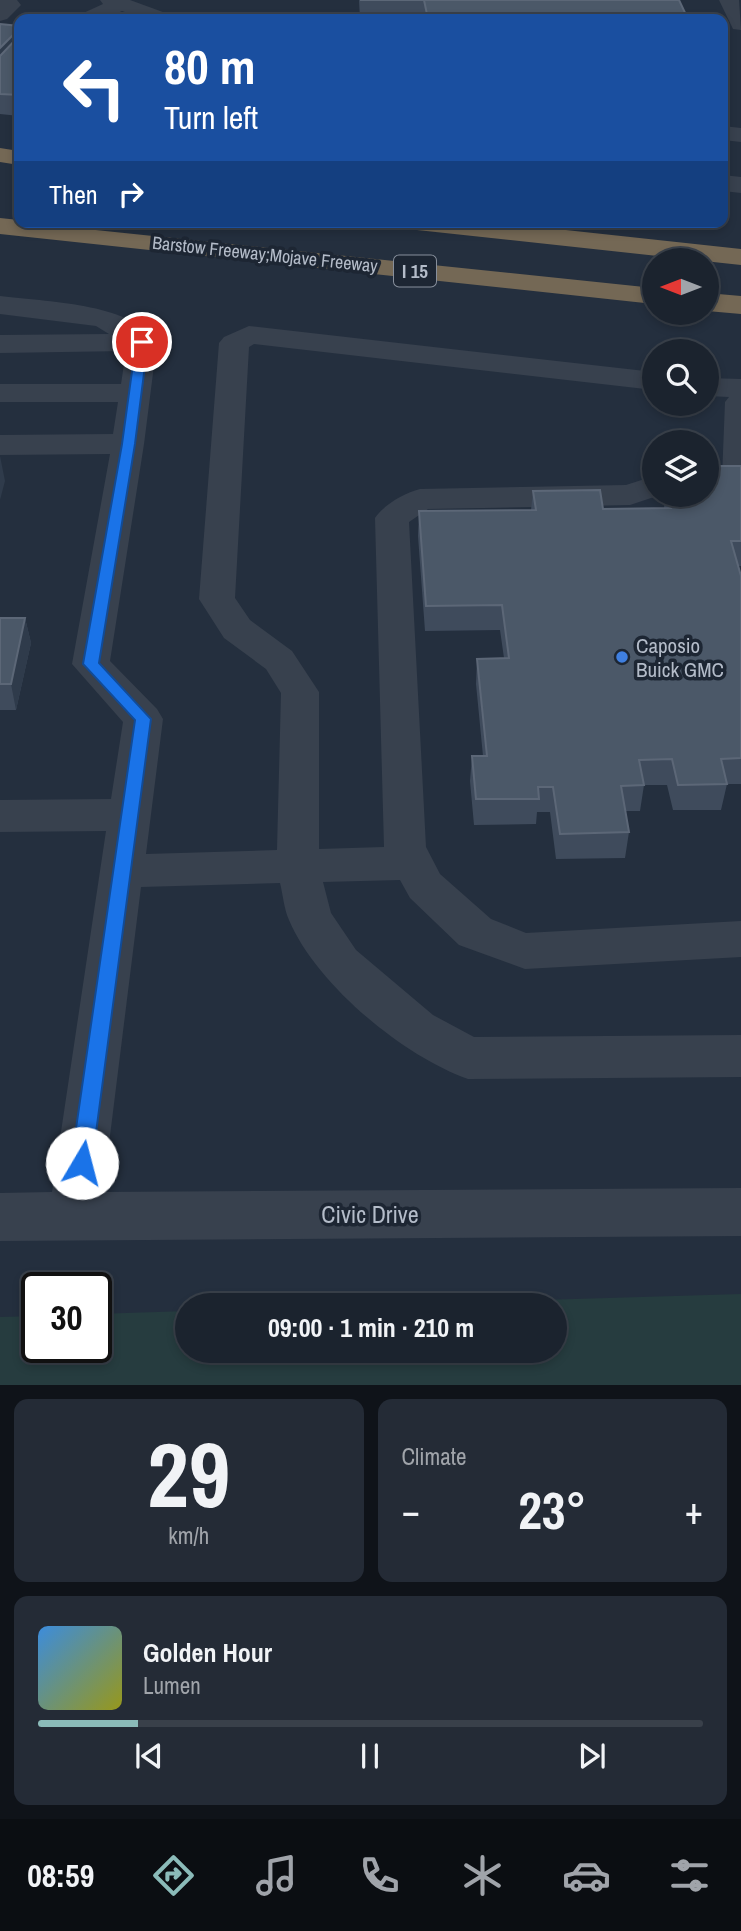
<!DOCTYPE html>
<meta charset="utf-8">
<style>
body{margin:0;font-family:"Archivo Narrow",sans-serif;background:#242b36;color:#f1f3f6;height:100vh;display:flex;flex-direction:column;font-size:26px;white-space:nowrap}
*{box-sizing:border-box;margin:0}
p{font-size:23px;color:#a0a4aa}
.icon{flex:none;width:38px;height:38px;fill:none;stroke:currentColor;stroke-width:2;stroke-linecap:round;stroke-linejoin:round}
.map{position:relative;height:1385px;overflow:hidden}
.details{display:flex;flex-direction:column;gap:14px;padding:14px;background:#0f1319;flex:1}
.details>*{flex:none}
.guide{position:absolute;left:14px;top:14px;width:714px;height:214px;border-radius:14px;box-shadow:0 4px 10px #0003,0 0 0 2px #39404a;background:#1a4fa0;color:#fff;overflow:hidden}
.needle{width:46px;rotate:270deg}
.tools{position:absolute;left:642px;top:248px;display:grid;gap:14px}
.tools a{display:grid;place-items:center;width:77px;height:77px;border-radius:50%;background:#1b232e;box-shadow:0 4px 10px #0003,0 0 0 2px #39404a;font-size:35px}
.speed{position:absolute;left:21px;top:1272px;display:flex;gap:14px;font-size:35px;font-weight:700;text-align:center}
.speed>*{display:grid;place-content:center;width:91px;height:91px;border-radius:50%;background:#1b232e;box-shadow:0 4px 10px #0003,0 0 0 2px #39404a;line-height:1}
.speed .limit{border:4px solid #111;border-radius:10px;background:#fff;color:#111}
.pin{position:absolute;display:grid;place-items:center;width:60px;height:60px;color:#fff;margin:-30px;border:4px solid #fff;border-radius:50%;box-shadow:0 2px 7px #0007}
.me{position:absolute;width:77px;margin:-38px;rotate:8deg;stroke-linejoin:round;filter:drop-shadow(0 0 5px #0008)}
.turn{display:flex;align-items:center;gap:24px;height:147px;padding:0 35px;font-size:32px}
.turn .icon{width:91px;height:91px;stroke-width:2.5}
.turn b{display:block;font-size:49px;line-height:60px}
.then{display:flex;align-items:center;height:66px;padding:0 35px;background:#0003;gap:14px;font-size:26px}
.big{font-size:52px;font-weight:700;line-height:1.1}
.details .widget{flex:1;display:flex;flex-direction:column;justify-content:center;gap:10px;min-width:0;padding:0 24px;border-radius:14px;background:#242b36}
.details .dial{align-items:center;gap:0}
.dial b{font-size:91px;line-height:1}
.song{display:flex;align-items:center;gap:21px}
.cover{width:84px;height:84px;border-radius:10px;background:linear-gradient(135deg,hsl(210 70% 55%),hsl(60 70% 35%))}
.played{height:7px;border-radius:4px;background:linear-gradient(90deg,#8bbbb9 15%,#39404a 15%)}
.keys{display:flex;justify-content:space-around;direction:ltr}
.heat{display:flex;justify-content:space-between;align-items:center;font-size:38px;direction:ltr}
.details .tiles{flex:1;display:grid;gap:14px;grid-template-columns:1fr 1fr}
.widget:last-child{grid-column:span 2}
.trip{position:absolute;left:175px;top:1293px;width:392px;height:70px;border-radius:35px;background:#1b232e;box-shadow:0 4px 10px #0003,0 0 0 2px #39404a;font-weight:700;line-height:70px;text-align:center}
.dock{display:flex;height:112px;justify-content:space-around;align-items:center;background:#0b0e12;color:#a0a4aa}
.dock .icon{width:49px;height:49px}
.dock .selected{color:#8bbbb9}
.dock b{font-size:32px;color:#f1f3f6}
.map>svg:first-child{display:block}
.green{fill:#263c3f}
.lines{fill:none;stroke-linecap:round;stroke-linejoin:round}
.minor{fill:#38414e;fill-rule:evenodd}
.highway{fill:#746855;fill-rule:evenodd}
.wall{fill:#3f4b5c}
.shaded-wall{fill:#2f3b4b}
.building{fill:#4b5868;stroke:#5c6777;stroke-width:2}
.route{fill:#1a73e8;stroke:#114b97;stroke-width:2}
.shop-dot{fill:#3f7fe0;stroke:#1d2633;stroke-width:2.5}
.labels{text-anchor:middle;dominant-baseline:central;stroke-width:7;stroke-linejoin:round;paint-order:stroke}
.far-street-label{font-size:18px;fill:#b4bcc9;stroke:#1d2633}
.shield{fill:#1d2633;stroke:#878f9c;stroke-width:2}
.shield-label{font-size:19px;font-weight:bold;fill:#b4bcc9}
.poi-label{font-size:21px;fill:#b4bcc9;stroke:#1d2633;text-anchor:start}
.near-street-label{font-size:24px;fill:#b4bcc9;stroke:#1d2633}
</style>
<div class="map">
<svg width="741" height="1385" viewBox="0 0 741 1385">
<rect width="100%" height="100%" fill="#242f3e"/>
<path class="green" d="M741 1294V1385H0V1317L37 1316V1348H96V1314L187 1311V1351H555V1306L374 1305Z"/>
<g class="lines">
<path class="minor" d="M0 0H17L21 5 7 19 0 21Z
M100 0H130L171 15 175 19H145L122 11 104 19H76L79 15 103 4Z
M719 0H739L741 30 733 29Z
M723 126 741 128V142L723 140Z
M723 175 741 177V193L723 191Z
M0 296C45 302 129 302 157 342L144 444 110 661 157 709 163 719 146 854 277 850 281 693 266 669 224 638 199 599 219 343 224 337 249 326 654 372V390L254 344 249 347 235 598 250 620 292 651 319 692V849L384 847 375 518C385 504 404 493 420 489L626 485 654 476V495H660L630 505 428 509 409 522 426 847 440 874 491 919 526 933 741 921V957L525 969 459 945 410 898 400 880 323 882 331 913 356 950 433 1015 474 1037 741 1035V1077L468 1079C403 1056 316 984 289 920 284 909 283 895 280 883L141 887 103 1192 741 1188V1236L0 1241V1193L52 1192 106 831 0 832V800L111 799 123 722 72 664 110 454 0 455V435L113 434 118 402H0V384H121L126 351 0 353V335L109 334 96 326 0 314Z
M707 378 741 379V487L726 485 722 478 725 402 729 397 707 396Z"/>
<path class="highway" d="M0 148 19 151V165L0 162Z
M0 218 19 220V222L654 288V304L0 234Z
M404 222H493L741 249V265L417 230 408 228Z
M707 293 741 296V314L707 311Z"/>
</g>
<path class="wall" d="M359 0H679L688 19H360Z
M0 24 19 26V116L0 114Z
M707 466H741V566H738L741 576V784H727L721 810H673L667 785H644L640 811H625L629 832 625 858 556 859 550 812H537L536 824 474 825 470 781 472 756H483L476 684 477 659 504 658 500 630 425 631 418 536 419 511 531 510 533 491 603 509 664 508 666 495H707Z
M0 618H25L31 643 16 710H0Z"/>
<path class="shaded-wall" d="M19 29V53L0 72V48Z
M0 456 5 481 0 500Z
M25 618 31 643 16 710 11 684Z"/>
<path class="building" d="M360 0H679L688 19H428L424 0Z
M0 24 19 26V29L0 48Z
M19 36V95L0 94V56Z
M707 466H741V541H731L741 576V758L721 759 727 784 678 785 672 759 639 760 644 785 621 786 629 832 560 834 553 787H538L539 799H476L472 756H487L477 659 509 658 502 605 426 606 419 511 536 510 533 491 600 490 603 509 671 508 668 495H707V491H713L707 471Z
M0 618H25L11 684H0Z"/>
<path class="route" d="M142 339 148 342 135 444 99 663 151 719 92 1163 89 1169 82 1172 74 1169 71 1163 135 720 83 664 122 444 136 342Z"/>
<circle class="shop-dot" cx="622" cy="657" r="7"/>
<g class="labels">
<g class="far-street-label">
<text transform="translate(265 254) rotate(6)">Barstow Freeway;Mojave Freeway</text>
</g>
<rect class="shield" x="394" y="255.5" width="42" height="31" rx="5"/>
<g class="shield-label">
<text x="415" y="271">I 15</text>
</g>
<g class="poi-label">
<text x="636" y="645">Caposio<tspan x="636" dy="24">Buick GMC</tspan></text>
</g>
<g class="near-street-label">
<text x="370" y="1214">Civic Drive</text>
</g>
</g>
</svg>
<div class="tools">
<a><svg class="needle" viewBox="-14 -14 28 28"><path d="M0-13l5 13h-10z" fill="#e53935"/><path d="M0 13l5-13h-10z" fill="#a0a4aa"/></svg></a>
<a><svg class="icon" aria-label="search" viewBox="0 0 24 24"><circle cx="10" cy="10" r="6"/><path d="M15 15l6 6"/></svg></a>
<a><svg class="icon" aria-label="layers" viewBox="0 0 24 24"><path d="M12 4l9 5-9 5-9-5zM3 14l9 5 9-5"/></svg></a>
</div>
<div class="speed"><div class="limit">30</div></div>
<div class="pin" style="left:142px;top:342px;background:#d93025"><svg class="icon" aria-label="arrive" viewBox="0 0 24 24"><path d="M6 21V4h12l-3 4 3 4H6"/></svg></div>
<svg class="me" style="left:82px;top:1163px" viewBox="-20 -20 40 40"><circle r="19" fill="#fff"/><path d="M0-13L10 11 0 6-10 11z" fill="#1a73e8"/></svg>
<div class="trip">09:00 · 1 min · 210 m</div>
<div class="guide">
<div class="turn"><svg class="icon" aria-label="left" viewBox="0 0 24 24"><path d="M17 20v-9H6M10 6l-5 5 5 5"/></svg><div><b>80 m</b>Turn left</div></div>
<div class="then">Then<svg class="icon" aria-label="right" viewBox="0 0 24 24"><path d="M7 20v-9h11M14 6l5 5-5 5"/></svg></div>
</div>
</div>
<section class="details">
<div class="tiles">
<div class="widget dial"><b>29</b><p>km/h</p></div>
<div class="widget"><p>Climate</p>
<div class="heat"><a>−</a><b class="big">23°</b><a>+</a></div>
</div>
<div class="widget">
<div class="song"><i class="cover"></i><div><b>Golden Hour</b><p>Lumen</p></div></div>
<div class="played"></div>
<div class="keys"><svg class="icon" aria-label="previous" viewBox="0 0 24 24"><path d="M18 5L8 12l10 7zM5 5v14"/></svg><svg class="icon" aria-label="pause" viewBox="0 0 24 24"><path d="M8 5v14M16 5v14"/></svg><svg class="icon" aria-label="next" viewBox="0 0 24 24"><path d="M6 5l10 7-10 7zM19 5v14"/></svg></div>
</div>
</div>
</section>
<nav class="dock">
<b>08:59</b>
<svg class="icon selected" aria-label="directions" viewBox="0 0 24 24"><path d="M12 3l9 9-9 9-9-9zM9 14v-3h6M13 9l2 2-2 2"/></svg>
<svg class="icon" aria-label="music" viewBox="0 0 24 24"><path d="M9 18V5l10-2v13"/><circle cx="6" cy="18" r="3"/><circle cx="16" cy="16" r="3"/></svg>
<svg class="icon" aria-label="phone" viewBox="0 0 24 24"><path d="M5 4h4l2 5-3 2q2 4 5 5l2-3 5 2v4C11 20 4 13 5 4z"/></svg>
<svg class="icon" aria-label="climate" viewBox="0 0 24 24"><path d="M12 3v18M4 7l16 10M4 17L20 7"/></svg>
<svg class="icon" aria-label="car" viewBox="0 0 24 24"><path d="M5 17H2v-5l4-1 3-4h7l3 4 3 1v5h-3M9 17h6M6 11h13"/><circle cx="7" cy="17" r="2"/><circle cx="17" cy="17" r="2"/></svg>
<svg class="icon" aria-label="filters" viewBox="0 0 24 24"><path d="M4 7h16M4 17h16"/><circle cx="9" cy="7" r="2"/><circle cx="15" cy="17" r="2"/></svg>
</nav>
